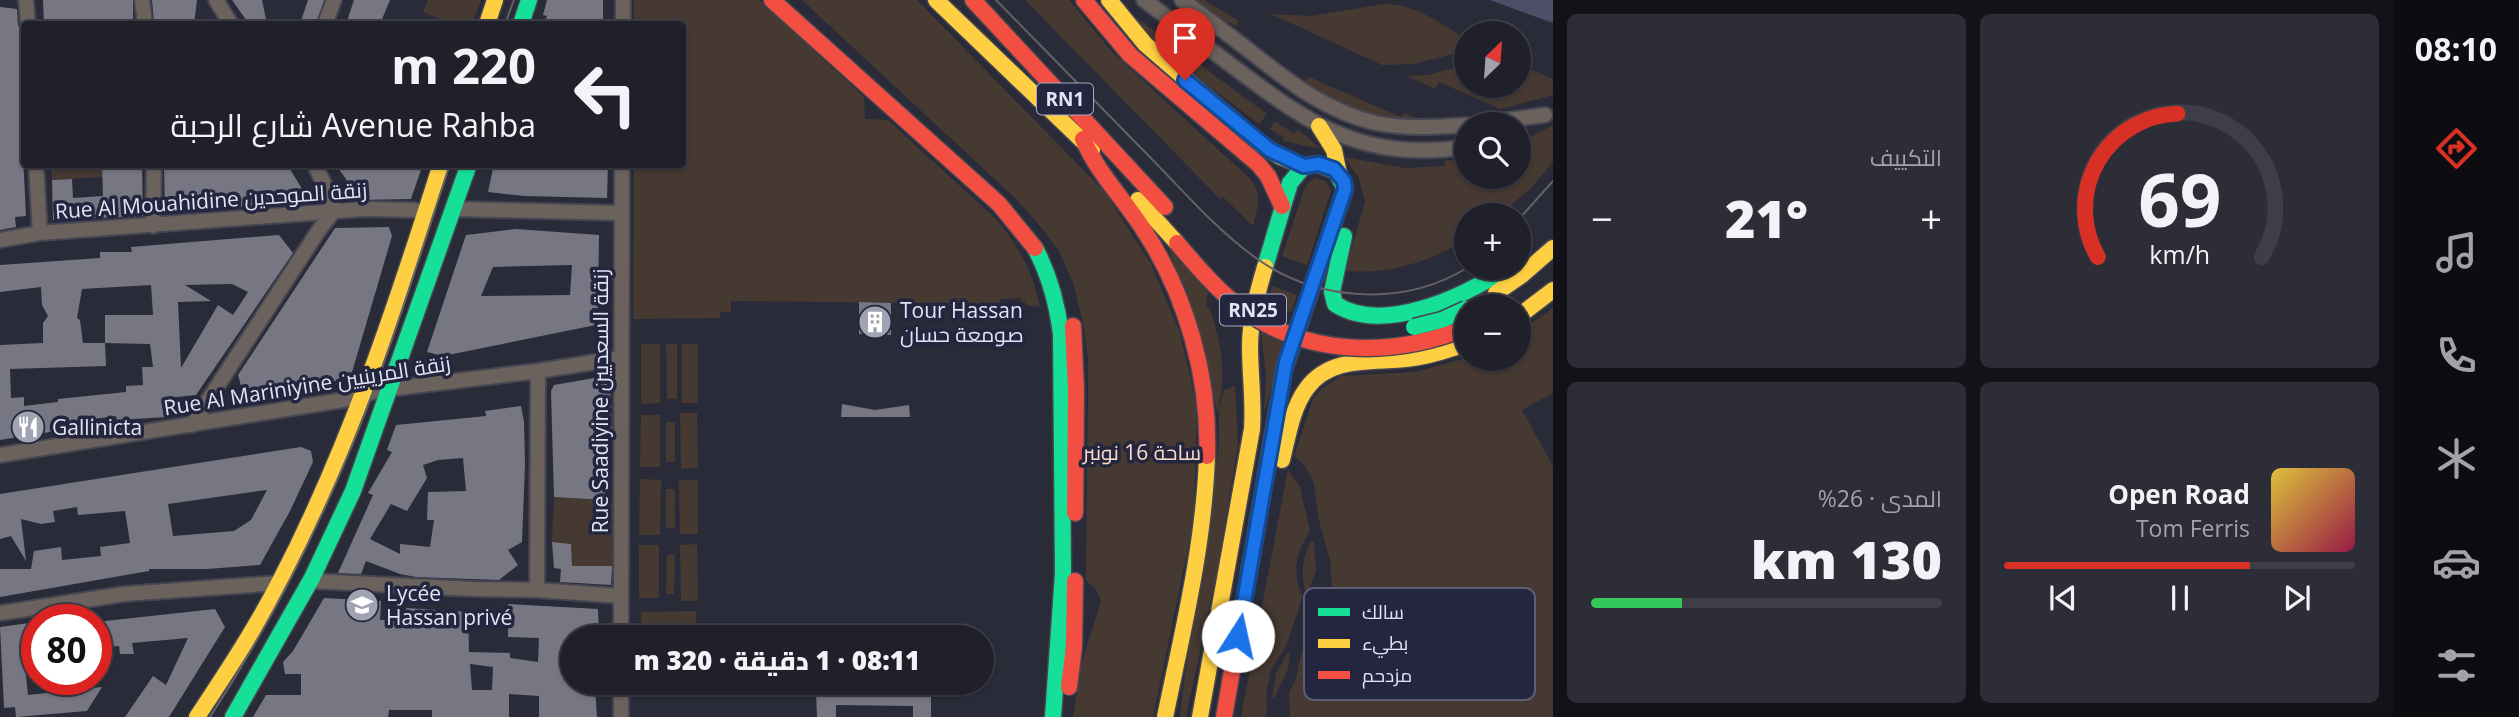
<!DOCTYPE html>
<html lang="ar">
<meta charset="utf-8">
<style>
body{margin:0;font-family:"Open Sans",Cairo,sans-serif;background:#2d2d37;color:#f1f3f6;direction:rtl;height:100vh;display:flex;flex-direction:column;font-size:26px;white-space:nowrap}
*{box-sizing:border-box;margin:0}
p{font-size:23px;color:#a2a3a9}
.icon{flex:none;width:38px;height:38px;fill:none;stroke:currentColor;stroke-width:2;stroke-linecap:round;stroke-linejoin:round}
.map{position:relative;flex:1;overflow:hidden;direction:ltr}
.details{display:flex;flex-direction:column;gap:14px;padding:14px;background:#121218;width:840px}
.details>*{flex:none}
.banner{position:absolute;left:21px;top:21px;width:665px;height:147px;border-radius:7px;box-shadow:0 2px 5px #0004,0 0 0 2px #3d3e47;direction:rtl;background:#20202b;color:#f1f3f6;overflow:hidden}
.needle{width:46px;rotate:25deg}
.fabs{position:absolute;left:1454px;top:21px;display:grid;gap:14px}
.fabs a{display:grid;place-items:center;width:77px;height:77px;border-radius:50%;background:#20202b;box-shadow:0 2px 5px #0004,0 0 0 2px #3d3e47;font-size:35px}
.speed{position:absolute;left:21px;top:604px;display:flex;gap:14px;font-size:35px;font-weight:700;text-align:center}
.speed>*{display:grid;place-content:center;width:91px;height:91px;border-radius:50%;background:#20202b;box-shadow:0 2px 5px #0004,0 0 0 2px #3d3e47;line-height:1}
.speed .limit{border:10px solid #d22;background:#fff;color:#111}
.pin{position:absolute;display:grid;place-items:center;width:60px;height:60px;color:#fff;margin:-72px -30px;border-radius:50% 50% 50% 0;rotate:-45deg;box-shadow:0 0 7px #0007}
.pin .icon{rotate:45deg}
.me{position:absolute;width:77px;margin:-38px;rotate:10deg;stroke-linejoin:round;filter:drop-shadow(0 0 5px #0008)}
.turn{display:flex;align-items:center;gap:24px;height:147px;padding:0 35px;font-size:32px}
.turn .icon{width:91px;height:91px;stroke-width:2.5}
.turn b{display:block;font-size:49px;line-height:60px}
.big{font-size:52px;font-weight:800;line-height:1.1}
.details .tile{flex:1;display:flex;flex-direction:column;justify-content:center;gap:10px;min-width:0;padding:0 24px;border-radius:10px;background:#2d2d37}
.details .dial{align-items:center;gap:0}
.dial svg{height:182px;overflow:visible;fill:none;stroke:#3d3e47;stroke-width:7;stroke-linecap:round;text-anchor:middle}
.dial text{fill:#f1f3f6;stroke:none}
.song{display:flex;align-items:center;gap:21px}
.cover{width:84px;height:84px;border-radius:10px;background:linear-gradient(135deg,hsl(50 70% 55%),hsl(340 70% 35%))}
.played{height:7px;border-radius:4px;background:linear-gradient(90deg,#d93025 70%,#3d3e47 70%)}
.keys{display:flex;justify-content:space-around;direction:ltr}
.heat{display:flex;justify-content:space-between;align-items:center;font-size:38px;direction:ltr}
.charge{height:10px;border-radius:5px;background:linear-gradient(90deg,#34c759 26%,#3d3e47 0)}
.details .tiles{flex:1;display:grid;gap:14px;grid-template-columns:repeat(2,1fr)}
.trip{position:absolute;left:560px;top:625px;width:434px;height:70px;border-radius:35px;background:#20202b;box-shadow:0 2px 5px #0004,0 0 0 2px #3d3e47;font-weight:800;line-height:70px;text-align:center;direction:rtl}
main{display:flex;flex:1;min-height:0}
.tabs{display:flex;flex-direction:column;width:126px;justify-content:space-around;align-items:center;background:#0d0d11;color:#a2a3a9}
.tabs .icon{width:49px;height:49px}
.tabs .selected{color:#d93025}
.tabs b{font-size:32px;color:#f1f3f6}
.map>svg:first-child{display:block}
.green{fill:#463932}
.water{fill:#4d4f68}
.building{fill:#767783;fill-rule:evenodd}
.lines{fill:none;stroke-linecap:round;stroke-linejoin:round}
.street-casing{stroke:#454651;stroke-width:18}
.fast-casing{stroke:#454651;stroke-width:19}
.slow-casing{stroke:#454651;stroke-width:19}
.jam-casing{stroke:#454651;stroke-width:19}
.street{stroke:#6b625e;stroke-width:14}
.fast{stroke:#16e098;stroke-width:16}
.slow{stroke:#ffcf43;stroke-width:16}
.jam{stroke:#f24e42;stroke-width:16}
.tram{stroke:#646167;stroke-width:2}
.fast-bridge-casing{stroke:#454651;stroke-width:19;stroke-linecap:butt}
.jam-bridge-casing{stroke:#454651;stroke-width:19;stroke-linecap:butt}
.fast-bridge{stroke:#16e098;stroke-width:16}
.jam-bridge{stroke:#f24e42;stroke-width:16}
.route-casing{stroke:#114b97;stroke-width:18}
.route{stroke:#1a73e8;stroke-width:12}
.labels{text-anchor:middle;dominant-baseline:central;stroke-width:7;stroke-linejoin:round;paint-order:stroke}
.shield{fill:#24263f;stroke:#a8abbe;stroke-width:2}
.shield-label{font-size:19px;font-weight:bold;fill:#e1e4f4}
.street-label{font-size:21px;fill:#e1e4f4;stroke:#24263f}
.poi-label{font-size:21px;fill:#e1e4f4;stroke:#24263f;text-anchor:start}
.park-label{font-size:21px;fill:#f9dac7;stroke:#24263f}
.key{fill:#24263f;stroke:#5d5f75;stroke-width:2}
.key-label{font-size:19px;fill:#e1e4f4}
</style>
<main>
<nav class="tabs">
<b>08:10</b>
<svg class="icon selected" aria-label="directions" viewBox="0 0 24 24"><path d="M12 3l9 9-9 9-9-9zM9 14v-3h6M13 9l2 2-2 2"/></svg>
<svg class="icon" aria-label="music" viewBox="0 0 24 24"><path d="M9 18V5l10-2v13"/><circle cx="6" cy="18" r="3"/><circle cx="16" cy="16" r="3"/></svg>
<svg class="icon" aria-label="phone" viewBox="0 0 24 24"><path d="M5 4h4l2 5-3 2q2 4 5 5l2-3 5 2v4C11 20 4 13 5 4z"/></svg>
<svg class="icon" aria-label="climate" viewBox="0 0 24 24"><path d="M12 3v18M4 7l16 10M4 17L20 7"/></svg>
<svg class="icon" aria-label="car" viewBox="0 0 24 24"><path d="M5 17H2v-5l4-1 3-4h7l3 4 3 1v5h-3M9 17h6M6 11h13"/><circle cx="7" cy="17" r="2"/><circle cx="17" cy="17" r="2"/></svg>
<svg class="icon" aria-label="filters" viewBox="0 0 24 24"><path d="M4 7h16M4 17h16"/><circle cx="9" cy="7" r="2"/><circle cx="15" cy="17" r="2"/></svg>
</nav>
<section class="details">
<div class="tiles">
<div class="tile dial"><svg viewBox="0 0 100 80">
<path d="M14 69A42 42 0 1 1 86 69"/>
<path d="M14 69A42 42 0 0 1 49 6" stroke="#d93025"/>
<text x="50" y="56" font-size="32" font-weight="700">69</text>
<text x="50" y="72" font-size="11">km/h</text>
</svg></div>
<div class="tile"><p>التكييف</p>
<div class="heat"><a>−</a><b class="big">21°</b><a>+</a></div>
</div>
<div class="tile">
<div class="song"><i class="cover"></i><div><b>Open Road</b><p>Tom Ferris</p></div></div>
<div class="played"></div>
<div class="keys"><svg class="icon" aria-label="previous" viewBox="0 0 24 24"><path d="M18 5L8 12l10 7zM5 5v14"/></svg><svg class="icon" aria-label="pause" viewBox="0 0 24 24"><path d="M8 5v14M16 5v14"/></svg><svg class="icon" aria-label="next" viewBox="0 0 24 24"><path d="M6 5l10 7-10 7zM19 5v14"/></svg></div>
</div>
<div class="tile"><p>المدى · 26%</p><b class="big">130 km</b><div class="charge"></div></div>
</div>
</section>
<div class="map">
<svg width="1553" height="717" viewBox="0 0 1553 717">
<rect width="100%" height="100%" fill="#2a2b39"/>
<path class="green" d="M428 0H481L472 24H452L423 12Z
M634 0H759L864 97 865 119 888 120 996 219C1019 246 1033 272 1040 307L1026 305 1025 302H1021V298L1000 299 999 304 731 301V312H720V318L633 319 634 165 682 164V24H634Z
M802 0H917L1104 191 1151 264 1180 333 1197 406 1194 519 1153 717H1073L1081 665 1101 601 1096 590 1086 580 1088 399V358L1084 328 1074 285 1059 251 1040 226 1016 199Z
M1025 0H1069L1113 53 1248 177C1263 192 1258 207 1253 226L1223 197 1221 200Z
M1193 0H1204L1239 21 1236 26 1216 16Z
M1384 4C1415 4 1440 23 1466 39V51L1413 64 1382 65 1271 14 1310 16Z
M1126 10 1267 114 1259 124 1171 57Z
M1519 64 1553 79V95L1500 109 1439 82 1435 89 1407 76 1428 75 1466 65V86H1519Z
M1309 77 1401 117 1404 113 1418 119C1377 124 1338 104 1304 83Z
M1275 121 1294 134 1298 129 1321 149 1283 141 1284 138 1270 129Z
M1553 125V162L1532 187 1500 215H1466V239C1428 263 1391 274 1345 271L1365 202 1359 178 1344 157 1405 168 1445 166 1444 161 1466 159V177H1519V143Z
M51 165H102L103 177 52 180Z
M1316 178 1326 181 1331 191 1307 265 1282 256 1305 187 1311 180Z
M1169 249 1208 292 1206 307 1210 309C1218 334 1224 359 1222 385 1222 395 1218 403 1218 413Z
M1272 286 1297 295 1291 312 1266 303Z
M1553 308V393L1522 410 1553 466V717H1290L1289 693 1296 679 1302 650 1326 611 1332 585 1330 560 1318 517 1314 483 1305 466 1294 456 1313 399 1321 389 1341 376 1415 372 1466 358 1519 359V332Z
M1261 332 1283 343 1264 414 1266 376Z
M641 344H660V403L641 404Z
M666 344H677V399H667Z
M682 344H698V403H682Z
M1235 386 1238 444 1218 567 1186 717H1180L1183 688 1219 445V408L1224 390Z
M680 413H697L698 468 681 469Z
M641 415H660V467H640Z
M666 422H675V462H666Z
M1288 469 1300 487 1310 531 1300 549 1296 565 1297 581 1302 598 1287 644 1271 670 1266 694 1267 710 1265 717H1241Z
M640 479 661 480 660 535H639Z
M679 480H698V534H680Z
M666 489H675V528H666Z
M554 497 616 501 615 566H572L571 544 552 542Z
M1311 541 1314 542 1316 571 1308 592 1305 590C1301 571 1302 559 1311 541Z
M697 544 698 601H681L680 545Z
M639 545H659V598H639Z
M667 555H675L674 594H666Z
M696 611V637H641V612Z
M1288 652 1290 653 1288 669 1275 697H1272L1276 673Z"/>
<path class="water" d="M1490 0H1553V23Z"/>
<path class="building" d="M43 0H133V24H44Z
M152 0H197L194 24H162L154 21Z
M232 0H262L267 24H249Z
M308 0H324L316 24H300Z
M354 0H390L380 24H346Z
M547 0H603V24H544L547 16 543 15Z
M0 7 17 9 18 25 22 31 21 115 26 216 15 217 16 227 0 230Z
M102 164H142L143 216 53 220 52 180 72 179 73 198 103 196Z
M164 164H287L302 189 299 201 165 214Z
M335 164H423L411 199 356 200 346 179Z
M494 164H524L523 168 551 169 550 164H608L607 198 524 196 488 192Z
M389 227 392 236 350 379 243 393 238 375 335 228Z
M516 229 599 235 598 308H592L596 325 443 356 427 352 466 235ZM572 265 570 295 481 296 493 267Z
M279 235 293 253 196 395 166 398 168 417 117 420 116 416 86 420 87 426 0 440V345L43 343V323L48 316 42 305 41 287 0 292V265L100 258V252H132L131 247ZM232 284 248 292 233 315 218 305 181 368 178 302 211 301 185 285ZM151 285 153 315H105V343H83L80 320 77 318 82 289ZM105 343 150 344 153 367H142L143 385 126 386V392L58 399V402L24 406V397L11 398 10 369 106 366Z
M859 302 891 303V335L859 334Z
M600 377 610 388 612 434 599 436 596 466H600L597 478 605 479V500L554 497 551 391 554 385Z
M842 404 875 410 909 405 910 417H841Z
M521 406 524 422 525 464 522 542 508 550 518 565 499 580 416 577 400 574 366 561 361 574 338 573 373 495 368 493 392 452 387 450 396 425 486 416 485 411ZM463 458 466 491 428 492 427 520H434L430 547 400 544V554L370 539 391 504 407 511 427 478 423 465 438 460Z
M301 447 311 451 313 462 290 511 260 565 207 569H149V571L0 597V569H31L34 551 61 547 62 560 101 556 100 547 130 543 125 511 78 515 77 507 53 511 55 522 41 524 21 519 26 561 11 536 0 539V494ZM267 490 251 520 234 531 173 536 168 504Z
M552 542 571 544 572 566H612L611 585 560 582 561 569 554 568Z
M324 598 381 601 380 620 406 619V608L468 612 469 652 510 653V658L538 662 539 638 508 637V604L598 609 599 637H572V682H583V687H595L597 717H539V696L509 694V717H432V710H389L388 717H253L266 695H301V674H285L283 662 293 651ZM470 664 493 667 492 690H472Z
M215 609 225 627 169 717H125L153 676 166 685 188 638 132 643 134 654H120L119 646 96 648V622Z
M37 622V654L24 656 28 695 66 691 65 679H91L92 688 102 687 87 711 16 717 15 707 4 708 0 627Z
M816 691H931V717H913V706L836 705V717H817Z"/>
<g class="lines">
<defs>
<path id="street" d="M26 0 28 24
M142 0 145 24
M216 0 231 24
M1144 0C1176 24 1208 48 1239 71 1316 129 1366 161 1466 147
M1182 0C1205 17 1228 34 1251 52 1289 82 1327 112 1376 123 1406 129 1436 127 1466 125
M325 24 334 0
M623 24V0
M1477 124 1545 115
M36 164 40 233
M452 209 621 213
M153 226 154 164
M0 240 40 233 365 209 414 210 426 213
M192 425 319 230 333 212 331 197 314 164
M0 455 343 400 380 390 538 371 620 358
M311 581 473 589 537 590 621 596
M537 590 538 371
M0 613 124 594 279 583
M621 637 622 164
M621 717V682"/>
<path id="fast" d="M521 24 529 0
M1344 236 1332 292 1335 304C1383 335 1464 297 1506 268
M1035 248C1050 276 1057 303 1061 334L1063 573 1053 717
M1265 267 1290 183 1304 166 1318 164 1336 171 1345 189 1284 370
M233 717 312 578 353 491 469 164"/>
<path id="slow" d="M936 0 1092 150
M1109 0 1145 44 1261 144 1281 157 1304 166
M487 24 495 0
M1319 126 1334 150 1339 174
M1138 200 1177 243
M1496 293 1522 275 1553 248
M1519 316 1553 290
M1282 460C1288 436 1292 408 1307 388 1332 354 1377 364 1413 358 1431 356 1449 349 1466 344
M197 717C226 673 256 628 280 581 349 448 396 306 441 164
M1165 717C1183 630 1204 545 1207 456
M1200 717 1252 429C1254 401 1250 375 1250 347 1250 320 1257 294 1265 267"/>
<path id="jam" d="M772 0 999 204 1035 248
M973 0 1165 207
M1084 0 1130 55 1258 164 1268 176 1282 206
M1083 139C1098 174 1125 200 1145 232 1187 297 1210 379 1207 456
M1073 326 1076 390 1075 513
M1069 687 1074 647 1075 581
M1224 717 1284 370"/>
</defs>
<use href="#street" class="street-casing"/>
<use href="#fast" class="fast-casing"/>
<use href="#slow" class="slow-casing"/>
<use href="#jam" class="jam-casing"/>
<use href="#street" class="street"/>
<use href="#fast" class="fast"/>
<use href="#slow" class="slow"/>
<use href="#jam" class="jam"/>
<path class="tram" d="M996 0C1044 49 1093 99 1141 148 1178 185 1214 228 1256 258 1317 302 1403 307 1467 268
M505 24 514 0
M1519 219 1553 181
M210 717C261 639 305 555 342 469 385 371 416 266 450 164"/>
<defs>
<path id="fast-bridge" d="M1414 327 1442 320 1466 309"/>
<path id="jam-bridge" d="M1177 243C1196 265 1214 287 1237 305 1303 357 1391 358 1466 328"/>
</defs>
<use href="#fast-bridge" class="fast-bridge-casing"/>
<use href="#jam-bridge" class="jam-bridge-casing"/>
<use href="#fast-bridge" class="fast-bridge"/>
<use href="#jam-bridge" class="jam-bridge"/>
</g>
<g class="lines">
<defs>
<path id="route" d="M1185 80 1270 150 1304 166 1319 164 1334 169 1344 181 1345 189 1286 362 1238 636"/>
</defs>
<use href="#route" class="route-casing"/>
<use href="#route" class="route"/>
</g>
<defs>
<symbol id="building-disc" viewBox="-11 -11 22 22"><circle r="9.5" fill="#a1a3b3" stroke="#24263f"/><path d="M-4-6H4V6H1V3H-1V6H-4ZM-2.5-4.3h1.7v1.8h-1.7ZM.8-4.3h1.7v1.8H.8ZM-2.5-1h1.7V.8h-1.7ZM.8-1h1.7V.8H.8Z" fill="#fff"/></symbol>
<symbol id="restaurant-disc" viewBox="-11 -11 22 22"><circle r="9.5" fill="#a1a3b3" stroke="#24263f"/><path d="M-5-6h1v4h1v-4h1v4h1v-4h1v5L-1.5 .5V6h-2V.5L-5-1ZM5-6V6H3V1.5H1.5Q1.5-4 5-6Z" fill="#fff"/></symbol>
<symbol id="school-disc" viewBox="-11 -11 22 22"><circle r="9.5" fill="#a1a3b3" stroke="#24263f"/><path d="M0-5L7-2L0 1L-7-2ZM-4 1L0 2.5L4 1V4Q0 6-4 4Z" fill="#fff"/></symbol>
</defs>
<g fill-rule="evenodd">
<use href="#building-disc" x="856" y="303" width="38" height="38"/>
<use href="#restaurant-disc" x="9" y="408" width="38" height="38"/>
<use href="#school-disc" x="343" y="586" width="38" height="38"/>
</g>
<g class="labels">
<g class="shield">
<rect x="1037" y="83.5" width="56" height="31" rx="5"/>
<rect x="1220" y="294.5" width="66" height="31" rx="5"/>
</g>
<g class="shield-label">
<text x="1065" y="99">RN1</text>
<text x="1253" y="310">RN25</text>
</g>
<g class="street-label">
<text transform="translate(211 200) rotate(-4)">Rue Al Mouahidine زنقة الموحدين</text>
<text transform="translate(307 385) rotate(-9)">Rue Al Mariniyine زنقة المرينيين</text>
<text transform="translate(600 401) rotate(-90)">Rue Saadiyine زنقة السعديين</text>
</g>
<g class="poi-label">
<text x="900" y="310">Tour Hassan<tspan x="900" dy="24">صومعة حسان</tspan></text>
<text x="52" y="427">Gallinicta</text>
<text x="386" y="593">Lycée<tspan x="386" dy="24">Hassan privé</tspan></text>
</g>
<g class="park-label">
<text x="1142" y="452">ساحة 16 نونبر</text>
</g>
</g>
<rect x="1304" y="588" width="231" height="112" rx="10" class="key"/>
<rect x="1318" y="608" width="32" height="8" fill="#16e098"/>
<rect x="1318" y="639" width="32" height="9" fill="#ffcf43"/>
<rect x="1318" y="671" width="32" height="8" fill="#f24e42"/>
<g class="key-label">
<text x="1362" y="619">سالك</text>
<text x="1362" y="650">بطيء</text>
<text x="1362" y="682">مزدحم</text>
</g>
</svg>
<div class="fabs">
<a><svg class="needle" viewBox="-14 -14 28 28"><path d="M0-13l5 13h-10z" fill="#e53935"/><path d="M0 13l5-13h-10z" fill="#a2a3a9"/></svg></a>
<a><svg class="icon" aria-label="search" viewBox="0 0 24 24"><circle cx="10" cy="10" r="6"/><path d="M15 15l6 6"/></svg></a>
<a>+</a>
<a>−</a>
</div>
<div class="speed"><div class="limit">80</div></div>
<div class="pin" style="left:1185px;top:80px;background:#d93025"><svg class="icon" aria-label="arrive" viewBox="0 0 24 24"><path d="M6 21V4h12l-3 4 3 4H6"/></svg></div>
<svg class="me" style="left:1238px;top:636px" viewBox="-20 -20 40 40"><circle r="19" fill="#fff"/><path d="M0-13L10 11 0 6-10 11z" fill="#1a73e8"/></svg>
<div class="trip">08:11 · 1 دقيقة · 320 m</div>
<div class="banner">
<div class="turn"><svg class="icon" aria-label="left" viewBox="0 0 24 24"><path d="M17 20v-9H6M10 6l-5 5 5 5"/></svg><div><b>220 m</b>Avenue Rahba شارع الرحبة</div></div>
</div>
</div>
</main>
